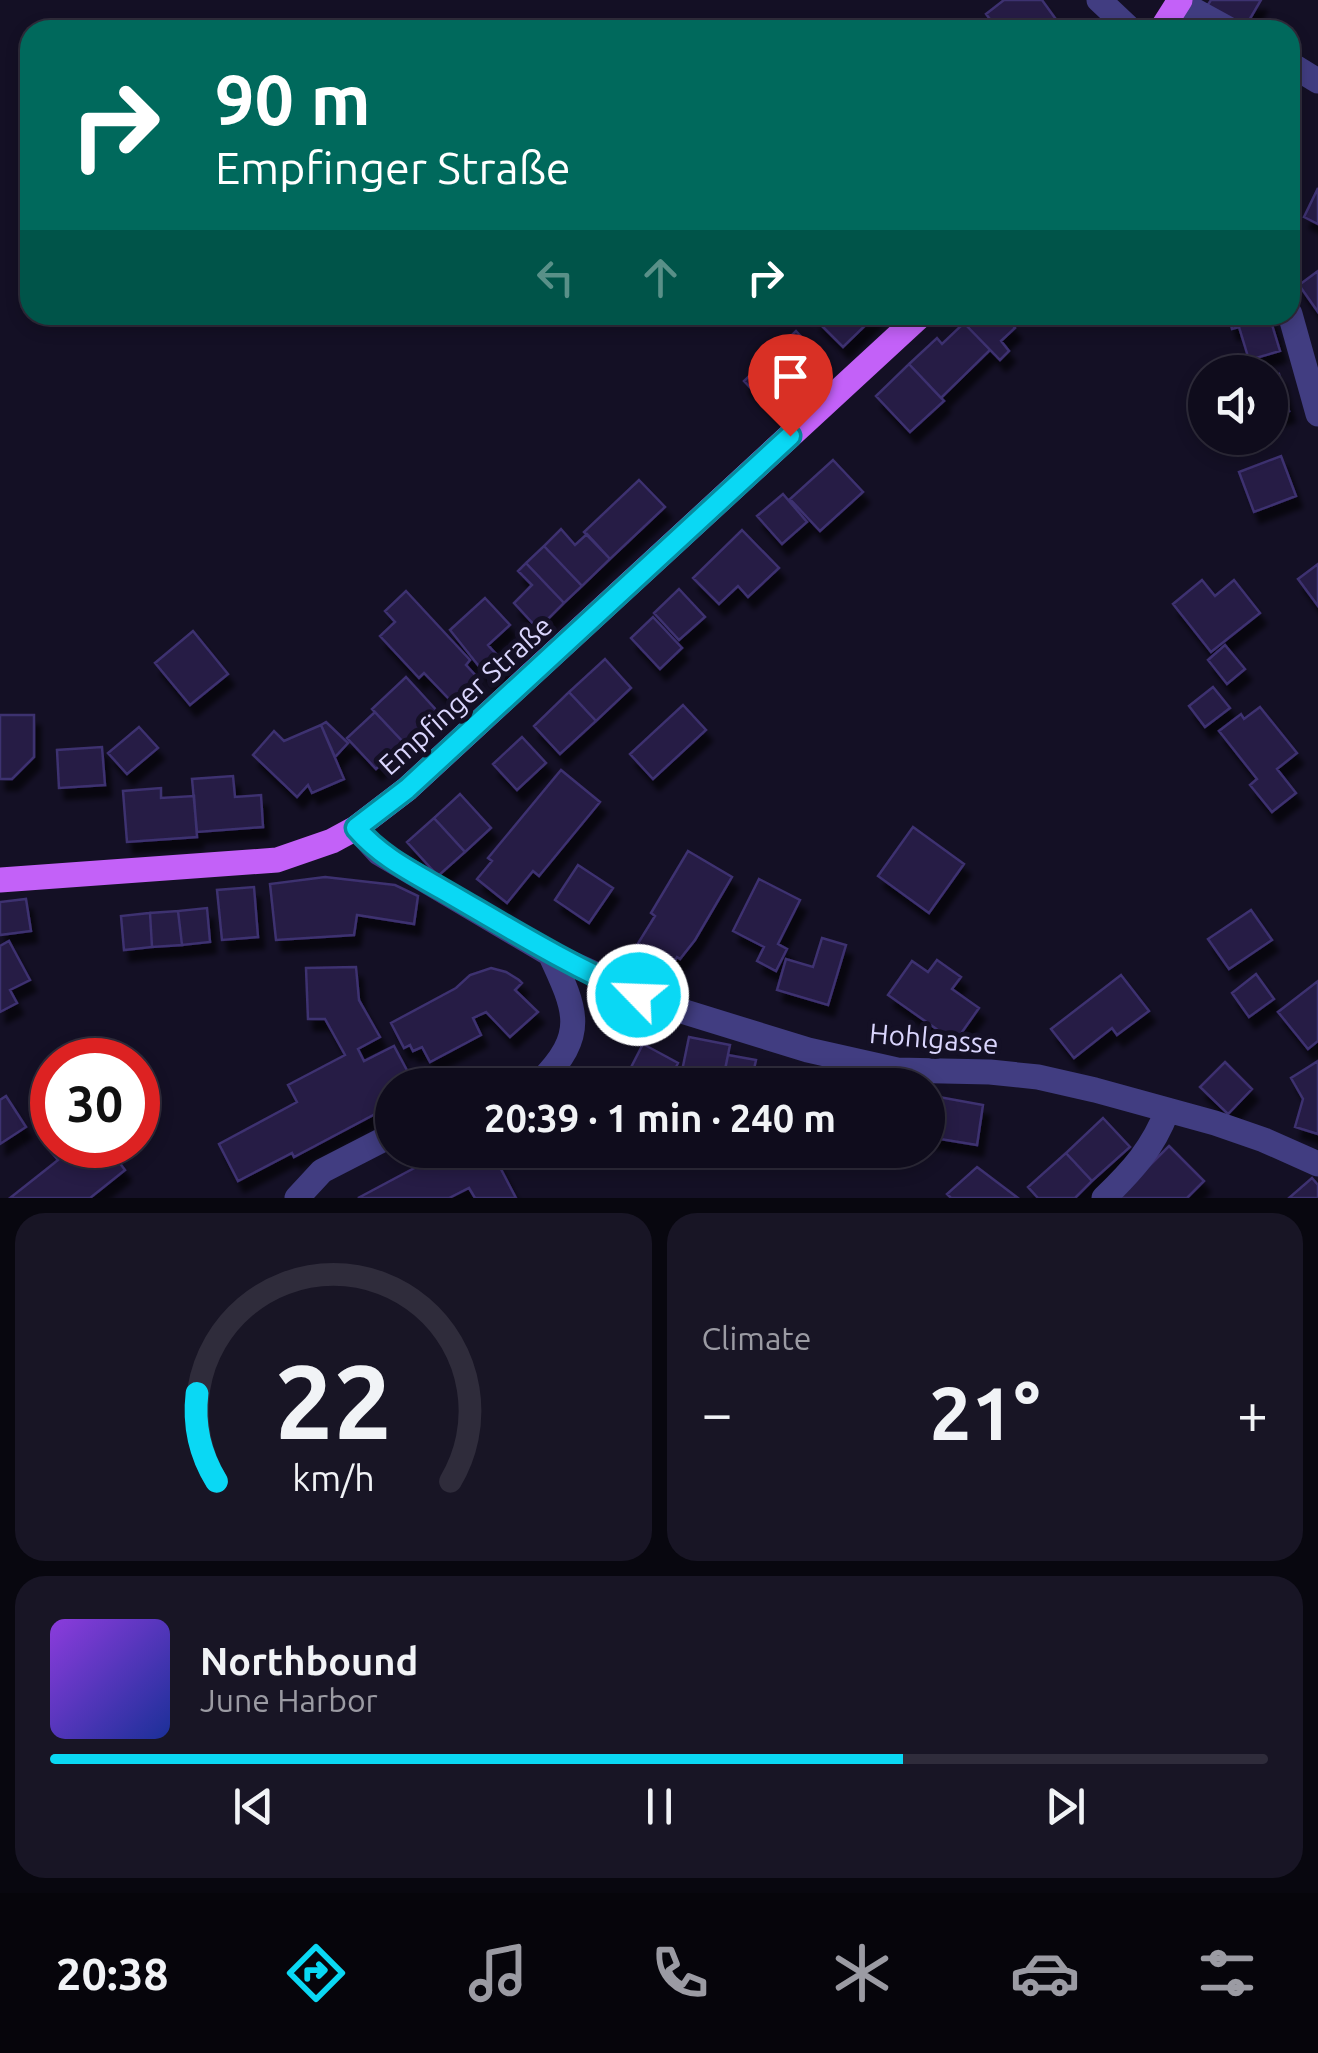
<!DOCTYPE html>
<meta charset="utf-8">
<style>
body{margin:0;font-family:Ubuntu,sans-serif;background:#181525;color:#f1f3f6;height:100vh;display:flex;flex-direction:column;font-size:38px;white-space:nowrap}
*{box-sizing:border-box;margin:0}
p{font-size:32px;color:#9b9ba3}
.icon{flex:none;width:55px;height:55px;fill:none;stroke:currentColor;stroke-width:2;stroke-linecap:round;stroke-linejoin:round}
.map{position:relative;height:1198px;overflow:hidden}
.drawer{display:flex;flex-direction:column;gap:15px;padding:15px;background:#08070f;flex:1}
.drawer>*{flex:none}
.top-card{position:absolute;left:20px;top:20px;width:1280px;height:305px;border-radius:30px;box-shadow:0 5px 15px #0003,0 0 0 2px #2f2c3b;background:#00695c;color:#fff;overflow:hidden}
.fabs{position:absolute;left:1188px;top:355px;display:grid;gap:20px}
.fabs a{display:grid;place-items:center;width:100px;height:100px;border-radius:50%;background:#0f0c1c;box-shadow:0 5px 15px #0003,0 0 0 2px #2f2c3b;font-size:50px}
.speed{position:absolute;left:30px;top:1038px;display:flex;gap:20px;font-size:50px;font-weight:700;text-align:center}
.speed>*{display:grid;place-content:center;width:130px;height:130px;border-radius:50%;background:#0f0c1c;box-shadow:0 5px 15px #0003,0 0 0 2px #2f2c3b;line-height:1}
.speed .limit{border:15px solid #d22;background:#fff;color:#111}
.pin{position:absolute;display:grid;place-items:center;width:85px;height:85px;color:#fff;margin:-102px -42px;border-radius:50% 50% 50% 0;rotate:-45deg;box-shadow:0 0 10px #0007}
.pin .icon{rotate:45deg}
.me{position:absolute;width:110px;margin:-55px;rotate:294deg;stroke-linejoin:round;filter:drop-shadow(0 0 8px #0008)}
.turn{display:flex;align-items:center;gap:35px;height:210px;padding:0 30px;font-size:45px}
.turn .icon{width:130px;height:130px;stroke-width:2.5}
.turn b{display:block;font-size:70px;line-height:85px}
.lanes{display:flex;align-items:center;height:95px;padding:0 30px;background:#0003;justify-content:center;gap:50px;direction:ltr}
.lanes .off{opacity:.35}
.big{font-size:75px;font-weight:700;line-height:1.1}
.drawer .widget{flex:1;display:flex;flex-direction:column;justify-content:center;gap:15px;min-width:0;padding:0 35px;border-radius:30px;background:#181525}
.drawer .dial{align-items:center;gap:0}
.dial svg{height:260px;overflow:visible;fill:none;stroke:#2f2c3b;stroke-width:7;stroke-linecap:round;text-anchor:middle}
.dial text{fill:#f1f3f6;stroke:none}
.song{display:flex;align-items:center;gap:30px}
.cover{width:120px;height:120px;border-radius:15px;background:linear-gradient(135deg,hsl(270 70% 55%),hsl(230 70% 35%))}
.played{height:10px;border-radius:5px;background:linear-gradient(90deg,#0ad8f4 70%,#2f2c3b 70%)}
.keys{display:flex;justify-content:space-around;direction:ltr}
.heat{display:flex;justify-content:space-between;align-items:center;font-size:55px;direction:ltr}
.drawer .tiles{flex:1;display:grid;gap:15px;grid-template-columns:1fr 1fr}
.widget:last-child{grid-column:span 2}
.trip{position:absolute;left:375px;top:1068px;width:570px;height:100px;border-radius:50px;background:#0f0c1c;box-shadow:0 5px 15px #0003,0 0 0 2px #2f2c3b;font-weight:700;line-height:100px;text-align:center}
.tabs{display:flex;height:160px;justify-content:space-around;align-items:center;background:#06050b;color:#9b9ba3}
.tabs .icon{width:70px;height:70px}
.tabs .current{color:#0ad8f4}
.tabs b{font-size:45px;color:#f1f3f6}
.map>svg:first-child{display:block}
.building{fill:#251d45;stroke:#3e3070;stroke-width:2.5;filter:url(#shadow)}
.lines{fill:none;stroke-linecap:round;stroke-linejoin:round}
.minor{stroke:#413d81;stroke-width:25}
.major{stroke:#c361f8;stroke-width:25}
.route-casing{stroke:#068c9f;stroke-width:25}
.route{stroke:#0ad8f4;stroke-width:18}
.labels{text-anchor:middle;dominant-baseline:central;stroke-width:10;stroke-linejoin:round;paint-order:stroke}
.street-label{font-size:28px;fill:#dad5fd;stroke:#141025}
</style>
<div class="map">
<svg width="1318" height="1198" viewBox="0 0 1318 1198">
<defs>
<filter id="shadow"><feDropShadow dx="6" dy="11" stdDeviation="2.5" flood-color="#0009"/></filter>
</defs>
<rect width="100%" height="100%" fill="#141025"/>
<path class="building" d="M1004 0H1042L1055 18 1039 30H998L986 14Z
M1211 0H1261L1244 29 1207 6Z
M1318 188V224L1304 217Z
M1318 271V312L1299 285Z
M820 315H876L843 347 815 319Z
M972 315H1003L1015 328 1001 341 1009 351 1000 360 964 323Z
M1228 315H1269L1280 351 1249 360 1239 327 1232 329Z
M964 323 990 350 941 398 909 364 937 338 942 344Z
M796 331 818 355 795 376 803 385 774 413 744 381Z
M909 364 944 401 910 432 876 396Z
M1279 374 1289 411 1270 416V376Z
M1281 456 1296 496 1254 512 1239 472Z
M833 460 863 492 820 531 790 499Z
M639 480 665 507 610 559 584 532Z
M783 494 807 522 782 544 757 516Z
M561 529 575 545 587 534 610 559 582 586 544 546Z
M742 530 779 568 748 597 738 586 719 604 693 578Z
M544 546 582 586 564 603 526 563Z
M526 563 564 603 538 629 514 603 532 585 518 571Z
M1318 564V606L1298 579Z
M1202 580 1215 596 1234 580 1260 613 1211 652 1173 604Z
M679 589 705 617 679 640 654 613Z
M406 591 470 660 466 665 477 677 451 701 424 673 419 678 380 636 395 622 385 611Z
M485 598 510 625 488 645 505 664 489 679 450 630Z
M653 617 682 648 660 669 631 638Z
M193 631 228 674 190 705 155 663Z
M1225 645 1245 669 1227 684 1208 660Z
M605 659 631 688 596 721 569 692Z
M406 677 438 712 404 743 372 709Z
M1213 687 1230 708 1205 727 1189 706Z
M569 692 596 721 560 754 534 726Z
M683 705 706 730 653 779 630 754Z
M1260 707 1297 753 1277 769 1296 793 1272 812 1250 785 1257 779 1219 731 1241 714 1244 719Z
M375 712 404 743 376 769 347 738Z
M0 715H34V757L12 779H0Z
M326 722 348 743 335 757 321 725Z
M321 725 344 779 312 793 308 785 297 797 253 755 274 731 284 741Z
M139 727 158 748 127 774 108 753Z
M522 737 546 763 517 790 493 764Z
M102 747 105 785 59 788 57 750Z
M561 770 600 802 539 876 533 871 507 903 477 879 492 861 488 858Z
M233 776 235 797 261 795 263 827 197 832 192 779Z
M161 788V798L194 796 197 837 127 842 123 791Z
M460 794 491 828 465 852 434 818Z
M434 818 465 852 438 876 407 842Z
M913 827 964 864 929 913 878 876Z
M688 851 732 877 695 940 680 959 677 957 667 974 632 953 655 916 651 913Z
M578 865 613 888 589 923 555 900Z
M325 877 395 885 418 896 414 924 357 915 354 935 276 940 270 884Z
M759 879 800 900 778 944 787 949 776 971 757 961 764 947 733 931Z
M254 887 258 937 222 940 217 890Z
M26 899 31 931 0 935V902Z
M207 908 210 942 182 945 178 911Z
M1251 910 1272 940 1229 969 1208 939Z
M178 911 182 945 152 947 150 913Z
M150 913 152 947 124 950 121 916Z
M822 938 846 945 828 1005 777 990 786 959 813 967Z
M9 941 30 980 10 990 17 1003 0 1012V946Z
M937 960 961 977 952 989 979 1008 955 1042 888 995 912 961 928 972Z
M356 967 359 1000 380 1037 358 1049 364 1061 394 1046 410 1076 389 1087 392 1105 294 1157 292 1153 238 1181 219 1144 297 1102 288 1085 345 1055 325 1019H308L306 968Z
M491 968 506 972 519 980 522 983 515 990 538 1012 510 1037 486 1012 473 1018 481 1035 430 1062 422 1047 413 1051 410 1045 404 1048 391 1023 456 988 470 975Z
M1256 974 1274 999 1249 1017 1232 993Z
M1121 975 1149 1011 1117 1035 1112 1028 1074 1058 1051 1029Z
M1318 981V1041L1308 1049 1278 1012Z
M689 1037 730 1045 722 1084 681 1076Z
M643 1044 678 1063 667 1085H622Z
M728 1055 756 1060 753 1074 778 1079 777 1085H722Z
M1318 1061V1134L1295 1127 1303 1099 1291 1078Z
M1225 1062 1252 1089 1228 1114 1200 1087Z
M928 1095 983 1105 977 1145 928 1137Z
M6 1096 26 1127 0 1144V1100Z
M1103 1118 1130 1147 1092 1181 1066 1153Z
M60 1145H100L94 1153 102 1163 113 1154 125 1170 90 1198H10L58 1160 51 1152Z
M1169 1146 1204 1181 1187 1198H1117Z
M459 1150H491L516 1198H475L469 1188 449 1198H358L437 1156 443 1167 450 1163 446 1157Z
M1066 1153 1092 1181 1075 1198H1038L1028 1187Z
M977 1167 1018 1198H951L947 1194Z
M1312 1178 1318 1185V1198H1289Z"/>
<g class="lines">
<path class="minor" d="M1099 0 1131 30
M1179 2 1230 30
M1290 64 1318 81
M1290 314 1318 414
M356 828 379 853 550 954 672 1008 808 1050 897 1070 990 1072 1038 1077 1095 1090 1215 1123 1264 1140 1318 1164
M489 1085 513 1080 540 1082C588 1034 576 1010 550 954
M297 1198 322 1171 392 1135
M1104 1198C1132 1171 1153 1148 1167 1111"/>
<path class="major" d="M1161 30 1180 0
M0 880 277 860 332 841 356 828 407 789 921 315"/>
</g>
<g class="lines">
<defs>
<path id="route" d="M638 995C570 966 509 928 445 891 412 872 381 857 356 828L407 789 790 436"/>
</defs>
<use href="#route" class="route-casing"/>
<use href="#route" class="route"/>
</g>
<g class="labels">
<g class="street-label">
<text transform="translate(465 695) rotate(-42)">Empfinger Straße</text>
<text transform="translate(934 1038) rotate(5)">Hohlgasse</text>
</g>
</g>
</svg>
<div class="fabs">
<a><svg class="icon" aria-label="sound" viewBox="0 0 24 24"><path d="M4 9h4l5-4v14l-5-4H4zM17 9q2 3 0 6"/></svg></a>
</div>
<div class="speed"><div class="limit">30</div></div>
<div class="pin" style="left:790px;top:436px;background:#d93025"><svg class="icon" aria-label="arrive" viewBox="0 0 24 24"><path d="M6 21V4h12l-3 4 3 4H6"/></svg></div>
<svg class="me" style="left:638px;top:995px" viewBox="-20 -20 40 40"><circle r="17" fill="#0ad8f4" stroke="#fff" stroke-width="3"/><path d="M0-11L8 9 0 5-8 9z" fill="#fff"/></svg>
<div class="trip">20:39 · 1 min · 240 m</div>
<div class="top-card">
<div class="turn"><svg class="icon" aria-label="right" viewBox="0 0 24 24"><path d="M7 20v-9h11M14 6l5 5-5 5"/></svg><div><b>90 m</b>Empfinger Straße</div></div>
<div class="lanes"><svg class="icon off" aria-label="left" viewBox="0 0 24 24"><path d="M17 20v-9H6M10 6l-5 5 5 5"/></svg><svg class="icon off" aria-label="ahead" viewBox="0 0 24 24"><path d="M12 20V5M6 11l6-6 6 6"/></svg><svg class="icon" aria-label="right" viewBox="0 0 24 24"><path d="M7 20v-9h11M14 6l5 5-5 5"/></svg></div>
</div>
</div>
<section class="drawer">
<div class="tiles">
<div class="widget dial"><svg viewBox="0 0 100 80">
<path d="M14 69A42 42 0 1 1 86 69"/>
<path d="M14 69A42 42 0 0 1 8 42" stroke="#0ad8f4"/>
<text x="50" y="56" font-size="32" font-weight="700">22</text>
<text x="50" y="72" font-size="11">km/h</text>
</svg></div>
<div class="widget"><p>Climate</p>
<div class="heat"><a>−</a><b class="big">21°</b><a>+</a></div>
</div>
<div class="widget">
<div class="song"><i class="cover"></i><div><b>Northbound</b><p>June Harbor</p></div></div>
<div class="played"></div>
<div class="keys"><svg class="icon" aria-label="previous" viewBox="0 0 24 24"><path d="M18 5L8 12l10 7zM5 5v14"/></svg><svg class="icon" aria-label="pause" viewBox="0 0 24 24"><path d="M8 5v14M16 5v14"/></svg><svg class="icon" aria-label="next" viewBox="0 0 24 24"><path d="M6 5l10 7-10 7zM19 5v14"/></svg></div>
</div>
</div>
</section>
<nav class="tabs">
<b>20:38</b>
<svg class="icon current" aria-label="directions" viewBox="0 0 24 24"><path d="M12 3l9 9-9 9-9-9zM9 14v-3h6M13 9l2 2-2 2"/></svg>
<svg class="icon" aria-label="music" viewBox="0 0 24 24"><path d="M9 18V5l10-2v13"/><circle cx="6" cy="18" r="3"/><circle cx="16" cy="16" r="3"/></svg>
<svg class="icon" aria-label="phone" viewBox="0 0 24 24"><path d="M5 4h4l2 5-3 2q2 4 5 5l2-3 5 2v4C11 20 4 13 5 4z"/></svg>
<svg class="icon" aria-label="climate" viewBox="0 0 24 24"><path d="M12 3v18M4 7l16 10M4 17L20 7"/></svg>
<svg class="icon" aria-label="car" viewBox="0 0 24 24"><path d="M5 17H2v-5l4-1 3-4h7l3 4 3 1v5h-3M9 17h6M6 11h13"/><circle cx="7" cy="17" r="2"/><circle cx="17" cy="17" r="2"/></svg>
<svg class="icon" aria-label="filters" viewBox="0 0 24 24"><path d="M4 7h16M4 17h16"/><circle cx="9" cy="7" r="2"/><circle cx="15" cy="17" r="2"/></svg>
</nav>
